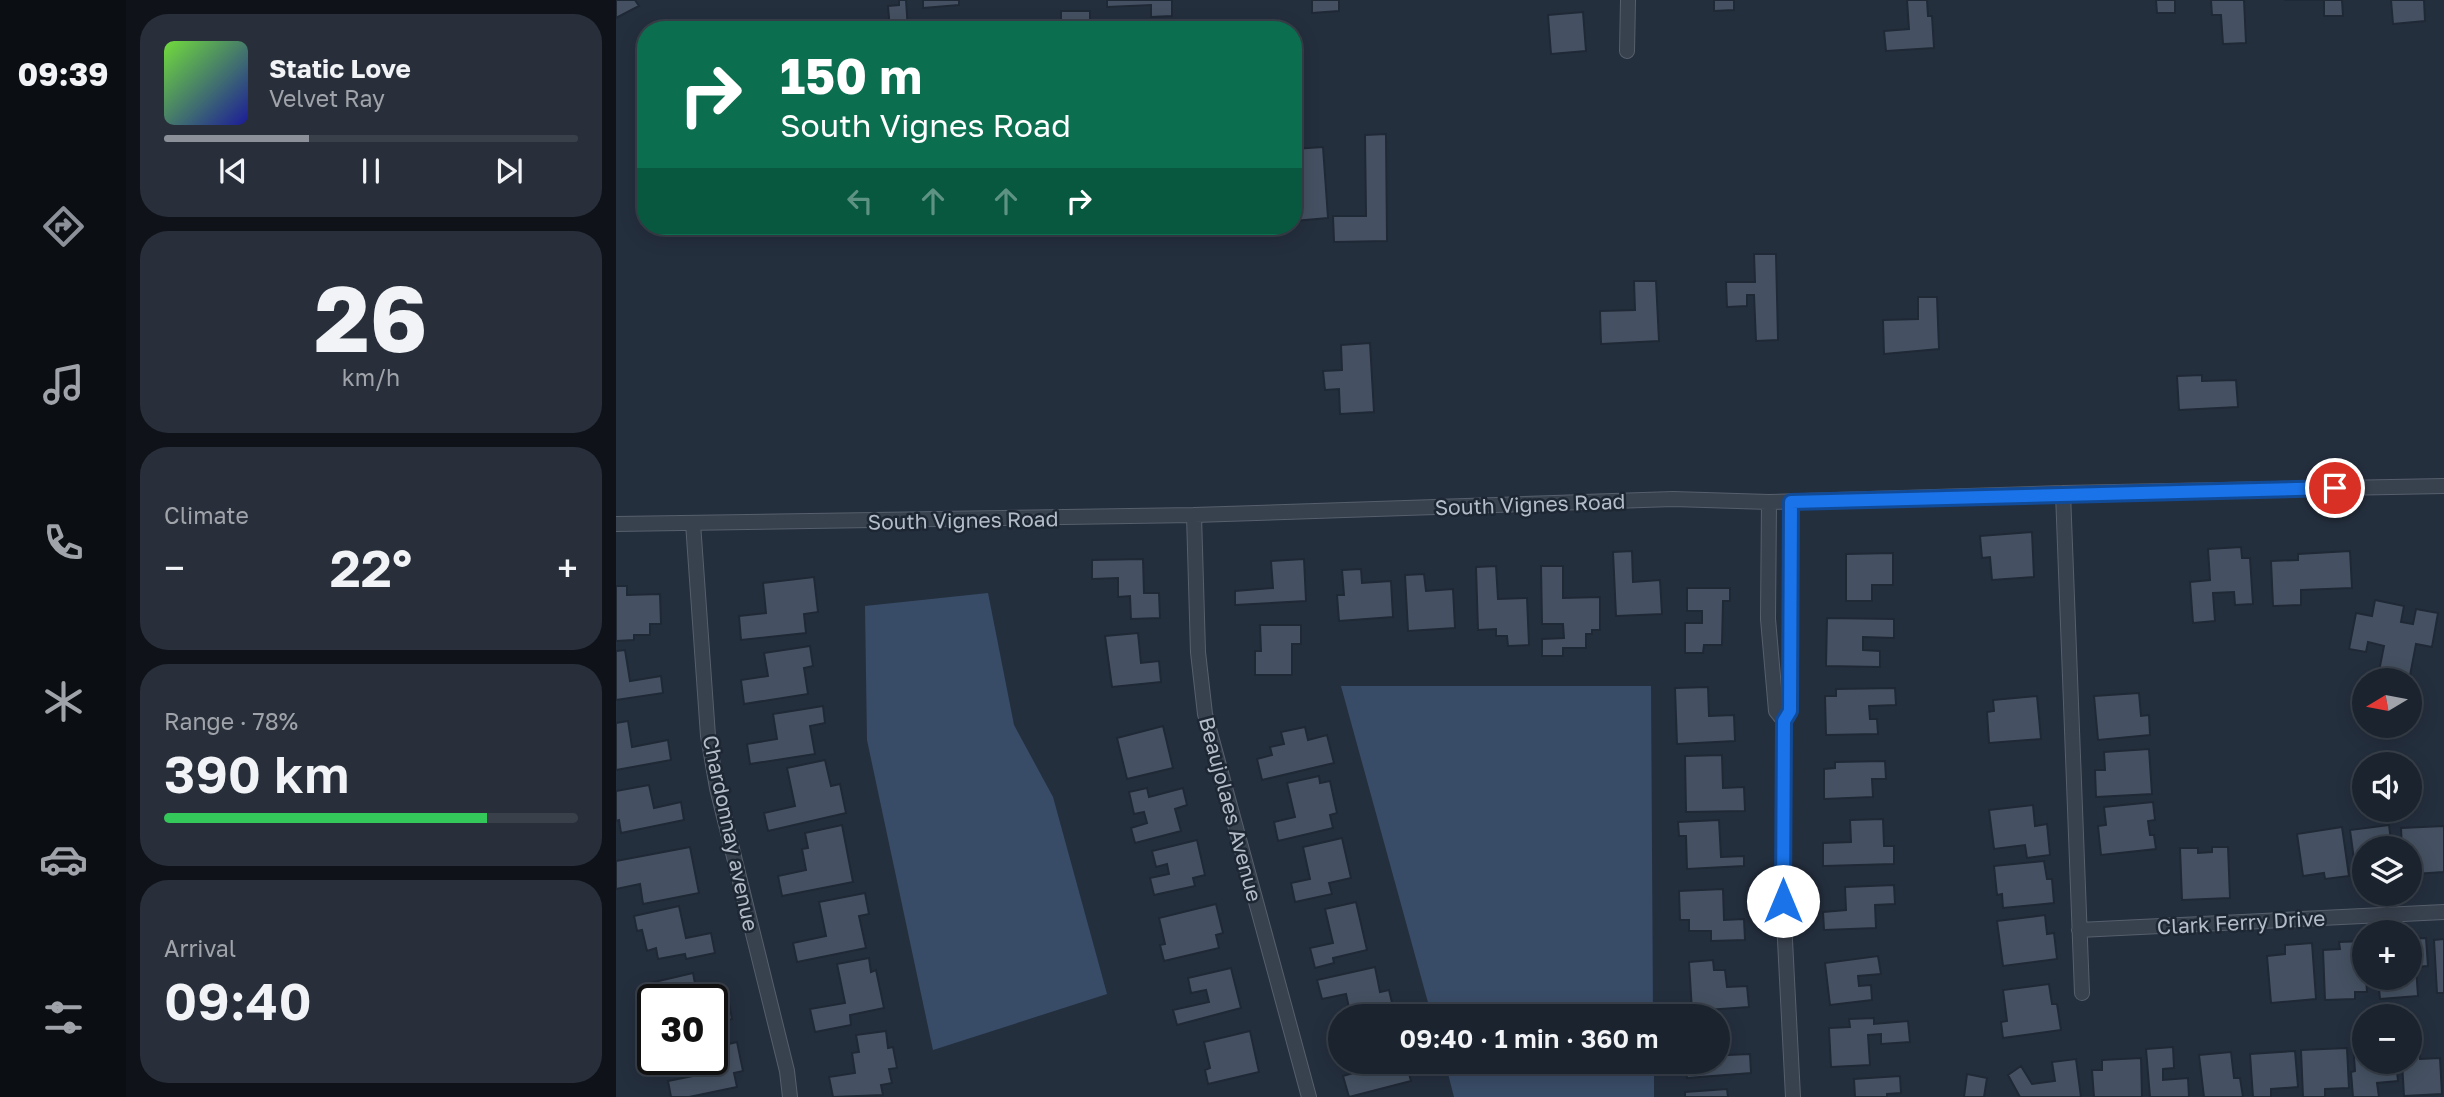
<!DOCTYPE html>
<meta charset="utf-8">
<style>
body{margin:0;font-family:"Golos Text",sans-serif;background:#282f3a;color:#f1f3f6;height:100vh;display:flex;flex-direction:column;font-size:26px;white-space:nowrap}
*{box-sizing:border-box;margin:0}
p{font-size:23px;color:#a0a4aa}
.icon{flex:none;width:38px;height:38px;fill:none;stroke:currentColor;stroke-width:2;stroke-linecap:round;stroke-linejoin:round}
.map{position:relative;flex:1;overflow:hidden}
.panel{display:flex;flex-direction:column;gap:14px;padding:14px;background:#0f1319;width:490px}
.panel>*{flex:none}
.guide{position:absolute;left:21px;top:21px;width:665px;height:214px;border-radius:28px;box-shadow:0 4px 18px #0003,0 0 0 2px #39404a;background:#0b6e4f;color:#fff;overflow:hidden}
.needle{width:46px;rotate:260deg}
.buttons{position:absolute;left:1736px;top:668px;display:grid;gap:14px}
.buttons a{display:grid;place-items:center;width:70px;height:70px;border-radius:50%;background:#1b232e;box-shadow:0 4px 18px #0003,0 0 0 2px #39404a;font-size:35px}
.speed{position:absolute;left:21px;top:984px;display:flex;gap:14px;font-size:35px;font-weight:700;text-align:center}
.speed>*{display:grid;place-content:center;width:91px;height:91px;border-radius:50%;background:#1b232e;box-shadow:0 4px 18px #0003,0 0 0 2px #39404a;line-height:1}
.speed .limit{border:4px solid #111;border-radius:10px;background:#fff;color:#111}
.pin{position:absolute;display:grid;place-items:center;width:60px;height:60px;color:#fff;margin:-30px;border:4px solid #fff;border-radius:50%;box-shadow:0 2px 7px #0007}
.me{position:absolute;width:77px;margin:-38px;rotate:0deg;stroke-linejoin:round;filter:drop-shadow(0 0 5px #0008)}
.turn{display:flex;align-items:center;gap:24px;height:147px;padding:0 28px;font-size:32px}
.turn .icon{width:91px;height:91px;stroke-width:2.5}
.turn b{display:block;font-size:49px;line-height:60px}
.lanes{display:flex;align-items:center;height:66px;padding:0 28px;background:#0003;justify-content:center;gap:35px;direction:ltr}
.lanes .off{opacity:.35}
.big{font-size:52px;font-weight:600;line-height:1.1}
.panel .widget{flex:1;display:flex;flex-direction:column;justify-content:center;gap:10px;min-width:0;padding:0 24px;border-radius:28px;background:#282f3a}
.panel .dial{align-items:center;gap:0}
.dial b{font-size:91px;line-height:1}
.song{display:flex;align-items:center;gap:21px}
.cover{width:84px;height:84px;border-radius:10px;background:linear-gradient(135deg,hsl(100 70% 55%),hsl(240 70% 35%))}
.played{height:7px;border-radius:4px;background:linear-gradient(90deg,#8c9099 35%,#39404a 35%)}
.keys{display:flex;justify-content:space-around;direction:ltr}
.heat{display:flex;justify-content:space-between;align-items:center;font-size:38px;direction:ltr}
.charge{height:10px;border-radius:5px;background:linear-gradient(90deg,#34c759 78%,#39404a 0)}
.trip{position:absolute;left:712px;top:1004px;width:402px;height:70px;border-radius:35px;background:#1b232e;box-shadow:0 4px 18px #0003,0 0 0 2px #39404a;font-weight:600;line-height:70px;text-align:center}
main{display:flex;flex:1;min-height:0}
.tabs{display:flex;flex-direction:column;width:126px;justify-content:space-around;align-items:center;background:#0b0e12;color:#a0a4aa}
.tabs .icon{width:49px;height:49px}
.tabs .on{color:#8c9099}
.tabs b{font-size:32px;color:#f1f3f6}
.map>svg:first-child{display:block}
.water{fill:#394c67}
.building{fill:#455162;stroke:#1f2835;stroke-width:2}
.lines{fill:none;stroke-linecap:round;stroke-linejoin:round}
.minor-casing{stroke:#565f6c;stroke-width:16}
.minor{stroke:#38414e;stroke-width:14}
.route-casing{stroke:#114b97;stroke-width:18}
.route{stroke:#1a73e8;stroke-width:12}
.labels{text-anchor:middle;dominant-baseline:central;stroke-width:5;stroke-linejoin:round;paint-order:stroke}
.street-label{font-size:21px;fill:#b4bcc9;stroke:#1d2633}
</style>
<main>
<nav class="tabs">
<b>09:39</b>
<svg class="icon on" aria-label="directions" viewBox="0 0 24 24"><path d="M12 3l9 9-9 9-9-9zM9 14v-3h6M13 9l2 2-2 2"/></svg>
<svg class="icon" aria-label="music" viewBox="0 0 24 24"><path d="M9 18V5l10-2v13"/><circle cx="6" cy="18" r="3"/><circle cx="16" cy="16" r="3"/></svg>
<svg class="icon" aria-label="phone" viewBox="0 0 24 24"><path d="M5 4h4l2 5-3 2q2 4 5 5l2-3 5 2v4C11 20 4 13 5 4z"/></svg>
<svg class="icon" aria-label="climate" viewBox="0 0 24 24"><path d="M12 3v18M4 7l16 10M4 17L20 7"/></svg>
<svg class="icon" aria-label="car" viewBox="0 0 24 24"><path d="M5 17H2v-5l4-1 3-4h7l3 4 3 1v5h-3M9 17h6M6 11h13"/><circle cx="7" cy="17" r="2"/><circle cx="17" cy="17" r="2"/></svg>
<svg class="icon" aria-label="filters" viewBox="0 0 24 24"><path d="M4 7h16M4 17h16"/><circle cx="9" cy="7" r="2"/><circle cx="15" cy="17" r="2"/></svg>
</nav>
<section class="panel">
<div class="widget">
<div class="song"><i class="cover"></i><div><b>Static Love</b><p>Velvet Ray</p></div></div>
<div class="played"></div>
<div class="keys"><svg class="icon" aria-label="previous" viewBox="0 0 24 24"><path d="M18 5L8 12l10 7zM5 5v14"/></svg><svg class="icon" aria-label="pause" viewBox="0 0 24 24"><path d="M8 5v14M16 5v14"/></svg><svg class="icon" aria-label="next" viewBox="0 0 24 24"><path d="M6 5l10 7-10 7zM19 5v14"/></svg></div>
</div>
<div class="widget dial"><b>26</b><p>km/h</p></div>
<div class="widget"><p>Climate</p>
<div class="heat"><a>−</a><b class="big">22°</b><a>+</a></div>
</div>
<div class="widget"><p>Range · 78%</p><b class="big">390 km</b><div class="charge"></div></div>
<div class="widget"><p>Arrival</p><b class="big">09:40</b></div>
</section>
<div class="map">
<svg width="1828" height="1097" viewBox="0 0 1828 1097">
<rect width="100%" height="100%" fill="#242f3e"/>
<path class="water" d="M372 593 398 725 437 797 491 994 317 1050 251 740 249 606Z
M725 686H1035L1037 1017H816Z
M829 1062H1038V1097H838Z"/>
<path class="building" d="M0 0H19L23 6 0 18Z
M283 0H290L292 30H274L272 6 283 5Z
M307 0H343V5L307 8Z
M491 0H556V16L535 17V5L491 7Z
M696 0H723V11L696 13Z
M1098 0H1118V10L1098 11Z
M1291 0H1311L1312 16H1316L1318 48 1270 51 1268 31 1293 29Z
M1540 0H1559V13H1541Z
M1595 0H1628L1630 43 1607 44 1605 15H1596Z
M1668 0H1726L1727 16H1708V0Z
M1775 0H1808L1809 21 1777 24Z
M445 11H474V30H445Z
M967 12 970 51 935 54 932 15Z
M770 134 771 241 718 242 717 216H750L749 135Z
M707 147 712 218 678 221 677 149Z
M1138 254H1160L1162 340 1140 341 1138 295H1131V306L1111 307 1110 282H1139Z
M1018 281H1040L1043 341 985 344 984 311 1019 310Z
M1302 297H1321L1323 349 1268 354 1267 320 1302 319Z
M754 343 758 412 724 414 723 389 709 390 707 371 726 370 725 345Z
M1586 375V381L1620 380 1622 407 1563 410 1561 376Z
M1416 532 1418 577 1376 580 1374 557 1366 558 1364 536Z
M1625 547 1626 558H1634L1637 604 1619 605 1618 592 1597 593 1599 621 1577 623 1574 582 1594 580 1592 549Z
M1016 551 1017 582 1044 580 1046 614 1000 616 997 552Z
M1734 551 1736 588 1685 590V605L1657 606 1655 561 1682 560V554Z
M1277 553V585H1256V601H1230V554Z
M527 559 528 593H543L544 618 515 619 514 596 502 597V578L476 579V560Z
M688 559 690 601 619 605V591L657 588 655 561Z
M880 566 882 599 911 598 913 645 892 646 891 636H880V629L862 630 860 567Z
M925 566H947V598L984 597V630H976V634H970V648H947V656H926V639L948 638 947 624H926Z
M745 569 746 583 775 581 777 617 723 621 721 595H728L726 570Z
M808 574 810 591 837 589 839 628 792 631 789 575Z
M198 577 202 612 188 614 190 633 125 640 123 616 150 613 147 583Z
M0 586H11V595L44 594 45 624H34V635H18V640L0 641Z
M1071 588H1114V601H1107L1106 645H1088L1087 653H1069V623H1086V611H1071Z
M1759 600 1788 606 1785 622 1797 624 1800 609 1822 613 1816 647 1800 644 1793 681 1762 676 1768 646 1752 642 1750 652 1733 649 1740 613 1756 616Z
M1211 618 1278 619V638L1247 637V650L1264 651V667L1210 666Z
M644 625H685V644H676V675H639V651H645Z
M522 633 525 663 543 661 545 682 496 687 489 636Z
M194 646 197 666 188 668 192 694 128 704 125 680 152 676 148 653Z
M9 650 14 681 45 676 47 693 0 700V651Z
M1092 687 1093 716 1118 715 1119 741 1061 744 1059 688Z
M1279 688 1280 705 1253 706 1254 719H1261L1262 734 1210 735 1209 696H1220V689Z
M1523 693 1525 716 1533 715 1534 735 1482 740 1478 696Z
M1421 696 1425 739 1373 743 1371 712 1378 711 1377 700Z
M207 706 209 723 194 726 199 754 134 764 131 744 161 739 157 714Z
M12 721 16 747 52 740 55 760 0 770V723Z
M547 726 557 768 511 779 501 738Z
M689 727 692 740 711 735 718 763 646 780 641 759 656 755 654 747 668 744 665 732Z
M1533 749 1536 794 1480 797 1479 770H1489L1488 752Z
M1106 755 1107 788 1128 787 1129 811 1070 812 1069 756Z
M209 760 215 786 224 784 230 813 152 831 148 813 179 806 171 768Z
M1269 761 1270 779H1256L1257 797 1208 799V769L1219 768V762Z
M703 776 704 783 714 781 721 813 714 815 717 828 662 841 658 822 679 817 671 783Z
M33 785 38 808 65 802 68 820 5 833 3 820 0 821V791Z
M531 788 533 797 567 788 571 805 559 809 565 831 519 843 515 828 531 823 528 812 518 814 513 792Z
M1537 802 1539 820 1532 821 1534 835H1538L1540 849 1485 855 1482 826 1490 825 1488 807Z
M1417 805 1419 826 1431 824 1434 855 1411 858 1409 845 1378 849 1373 810Z
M1267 819 1268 846H1278V864L1207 866V843L1235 842 1234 820Z
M1103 820 1105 857 1128 856V866L1071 869 1070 836H1063L1062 822Z
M226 825 237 882 166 896 162 876 190 870 186 849 192 848 189 833Z
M1773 825 1776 849H1748V881L1741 882 1734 830Z
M1828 826V872L1799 874V877L1794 878V849H1786L1785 828Z
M1726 827 1733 876 1709 879 1708 873 1687 876 1681 834Z
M726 838 735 878 713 883 716 894 679 902 675 883 694 879 687 847Z
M581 840 589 875 577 878 579 886 538 895 534 878 553 874 551 864 540 867 536 851Z
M74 847 83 893 27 904 24 884 0 889V861Z
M1596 847H1612L1614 898 1566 900 1564 848H1582V853L1596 852Z
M1428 861 1431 879H1436L1438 903 1387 908 1386 894 1381 895 1378 866Z
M1278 885 1279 904 1259 905 1260 928 1208 930 1207 912 1230 910 1229 887Z
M1107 889 1108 920 1128 919 1129 940 1095 941V931H1073V920H1064L1063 891Z
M249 893 253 914 243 916 250 948 181 962 177 943 210 936 203 902Z
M740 902 751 950 717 958 718 963 699 968 694 948 717 943 709 909Z
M600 904 607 933 600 935 603 948 548 961 544 945 549 944 543 918Z
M63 906 70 938 95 933 99 953 70 959 69 954 42 959 40 948 31 951 26 930 21 931 18 916Z
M1429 915 1431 934 1438 933 1441 959 1387 966 1381 921Z
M1810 938 1812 966 1800 967 1802 996 1764 999 1762 978H1794V939Z
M1828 939V993H1821L1818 940Z
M1748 941V978H1750L1751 992H1739V999L1709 1000 1707 950 1724 949 1723 942Z
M1696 943 1700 999 1655 1003 1651 956 1669 954V945Z
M1262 956 1265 974 1242 976 1243 986 1255 985 1256 1000 1214 1005 1209 963Z
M253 958 255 972 260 970 268 1008 234 1015 235 1025 199 1032 194 1009 229 1003 221 964Z
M1097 960 1098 970H1109L1111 987 1131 986 1133 1007 1076 1011 1073 962Z
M759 967 764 992 773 990 777 1007 759 1012 761 1017H735L730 994 706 999 701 980Z
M615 968 625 1008 561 1025 557 1010 593 1002 590 990 575 993 572 978Z
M77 973 82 999H37L34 983Z
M1433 984 1436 1004H1441L1445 1030 1387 1038 1385 1022 1391 1021 1387 990Z
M111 993 116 1019 99 1023 96 1014V999H83Z
M1258 1018V1024L1292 1021 1294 1042 1265 1044V1034L1252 1035 1254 1065 1215 1067 1213 1028 1234 1027 1233 1019Z
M270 1031 272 1048 277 1047 281 1068 273 1069 276 1083 265 1085 267 1095 217 1097 213 1077 239 1073 236 1053 243 1052 240 1035Z
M634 1031 643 1072 592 1084 589 1070 594 1068 588 1042Z
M1803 1031 1804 1059 1824 1058 1826 1094 1788 1096 1786 1062H1794V1032Z
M1110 1032 1112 1055 1134 1054 1135 1073 1071 1078 1069 1062H1102V1033Z
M121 1042 127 1071 118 1073 121 1087 73 1097H55L52 1081 87 1074 85 1066 67 1070 64 1059H96V1048Z
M1748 1042V1062H1780L1782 1081 1761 1083 1763 1097H1737L1735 1072 1739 1071 1737 1043Z
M1557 1047 1558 1068 1547 1069V1080L1572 1078 1573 1097H1534L1530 1049Z
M1731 1048 1733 1088 1709 1089V1097H1687L1685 1050Z
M1679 1051 1682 1087 1655 1089V1097H1637L1634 1054Z
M1615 1052 1618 1078H1624L1627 1097H1588L1583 1055Z
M1525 1058 1526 1097H1478L1476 1070H1486V1060Z
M1460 1059 1465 1097H1404L1392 1075 1405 1066 1416 1084 1439 1081 1436 1062Z
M745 1062H790L795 1081 733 1097 727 1076 747 1070Z
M1351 1074 1371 1078 1368 1097H1348Z
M1284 1076 1285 1093 1271 1094V1097H1239L1238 1079Z
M1111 1089 1112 1097H1069V1092Z"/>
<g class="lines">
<defs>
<path id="minor" d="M1011 51 1012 0
M1447 493 1466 993
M1153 502 1152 619 1160 711 1168 721
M1175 502 1174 711 1168 721 1167 901 1177 1097
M578 515 582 652 589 714 693 1097
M77 523 92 736 101 788 171 1071 174 1097
M0 524 578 515 1057 499 1153 502 1447 493 1828 486
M1463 930 1828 912"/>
</defs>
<use href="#minor" class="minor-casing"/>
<use href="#minor" class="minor"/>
</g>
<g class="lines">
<defs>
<path id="route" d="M1167 901 1168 721 1174 711 1175 502 1719 488"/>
</defs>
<use href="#route" class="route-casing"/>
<use href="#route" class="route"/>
</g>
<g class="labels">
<g class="street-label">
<text transform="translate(914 504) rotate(-2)">South Vignes Road</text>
<text transform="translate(347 520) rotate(-1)">South Vignes Road</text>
<text transform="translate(615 809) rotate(75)">Beaujolaes Avenue</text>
<text transform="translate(115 833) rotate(78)">Chardonnay avenue</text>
<text transform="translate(1625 922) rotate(-3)">Clark Ferry Drive</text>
</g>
</g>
</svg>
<div class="buttons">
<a><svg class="needle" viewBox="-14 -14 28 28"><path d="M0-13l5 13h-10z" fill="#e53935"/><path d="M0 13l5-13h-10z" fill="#a0a4aa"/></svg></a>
<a><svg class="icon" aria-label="sound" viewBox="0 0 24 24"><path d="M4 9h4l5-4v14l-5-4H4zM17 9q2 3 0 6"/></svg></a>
<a><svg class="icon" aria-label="layers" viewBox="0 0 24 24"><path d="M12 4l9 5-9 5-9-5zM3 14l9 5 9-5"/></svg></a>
<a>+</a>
<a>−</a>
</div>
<div class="speed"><div class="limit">30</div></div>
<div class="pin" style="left:1719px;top:488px;background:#d93025"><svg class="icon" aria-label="arrive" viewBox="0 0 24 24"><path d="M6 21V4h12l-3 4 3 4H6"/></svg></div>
<svg class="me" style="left:1167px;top:901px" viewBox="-20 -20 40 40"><circle r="19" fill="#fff"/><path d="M0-13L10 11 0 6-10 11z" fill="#1a73e8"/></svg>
<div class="trip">09:40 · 1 min · 360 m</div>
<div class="guide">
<div class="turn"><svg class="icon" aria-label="right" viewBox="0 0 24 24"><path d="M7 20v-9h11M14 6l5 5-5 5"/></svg><div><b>150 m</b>South Vignes Road</div></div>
<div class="lanes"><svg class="icon off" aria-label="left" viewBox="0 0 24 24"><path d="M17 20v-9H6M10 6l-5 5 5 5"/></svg><svg class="icon off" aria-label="ahead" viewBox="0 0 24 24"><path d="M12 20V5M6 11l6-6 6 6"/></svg><svg class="icon off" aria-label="ahead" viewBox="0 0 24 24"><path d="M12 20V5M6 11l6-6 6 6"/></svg><svg class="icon" aria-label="right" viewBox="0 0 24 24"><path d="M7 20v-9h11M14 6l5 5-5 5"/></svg></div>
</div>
</div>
</main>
